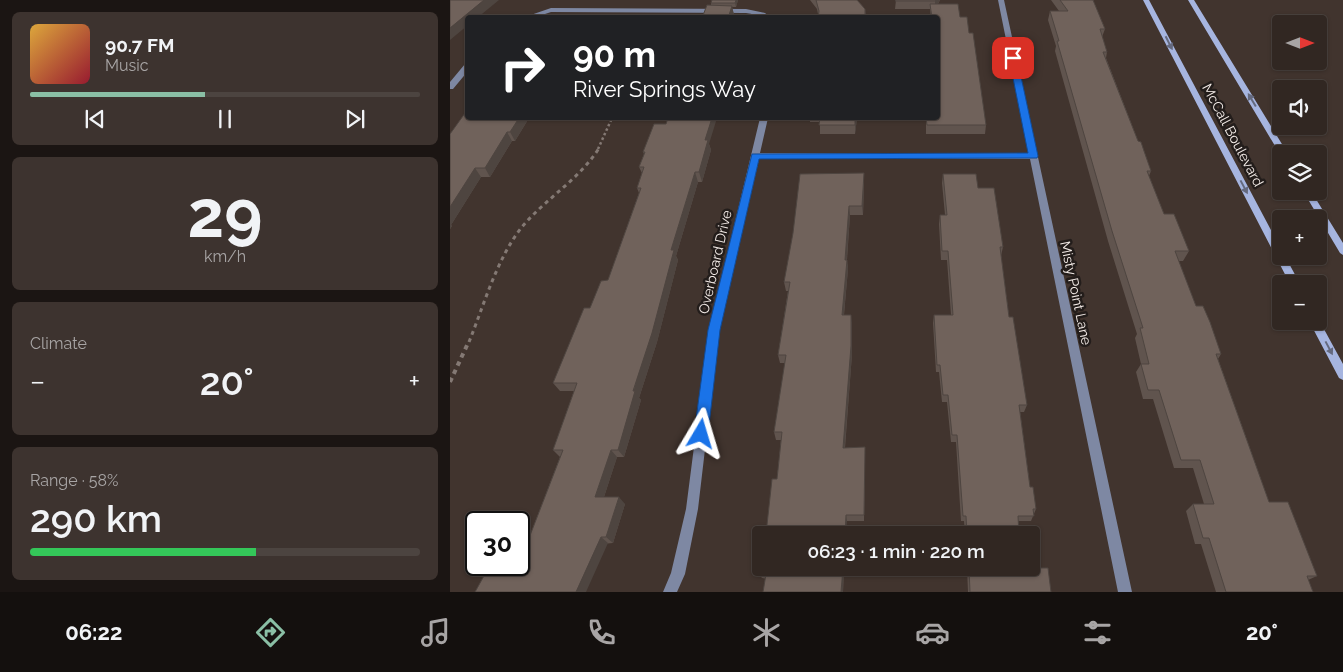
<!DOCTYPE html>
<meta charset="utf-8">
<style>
body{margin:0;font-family:Raleway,sans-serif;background:#3d332f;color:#f1f3f6;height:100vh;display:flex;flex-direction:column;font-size:19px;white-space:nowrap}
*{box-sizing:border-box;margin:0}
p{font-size:16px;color:#a8a5a5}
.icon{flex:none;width:28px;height:28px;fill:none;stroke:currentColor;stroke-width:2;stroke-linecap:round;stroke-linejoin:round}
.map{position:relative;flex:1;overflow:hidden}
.details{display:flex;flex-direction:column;gap:12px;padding:12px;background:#1b1513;width:450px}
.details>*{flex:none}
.top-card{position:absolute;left:15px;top:15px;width:475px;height:105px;border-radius:5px;box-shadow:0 1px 4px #0004,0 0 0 1px #4c4440;background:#202124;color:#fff;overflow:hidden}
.needle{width:32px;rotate:90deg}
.fabs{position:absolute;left:822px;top:15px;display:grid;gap:10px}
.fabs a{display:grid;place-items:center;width:55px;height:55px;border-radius:5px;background:#312722;box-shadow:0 1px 4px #0004,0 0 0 1px #4c4440;font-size:25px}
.speed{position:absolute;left:15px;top:511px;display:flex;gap:10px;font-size:25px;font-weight:700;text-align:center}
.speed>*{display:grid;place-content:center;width:65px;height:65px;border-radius:50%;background:#312722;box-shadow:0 1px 4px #0004,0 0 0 1px #4c4440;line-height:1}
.speed .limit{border:2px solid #111;border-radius:8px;background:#fff;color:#111}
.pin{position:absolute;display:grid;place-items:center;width:42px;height:42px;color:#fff;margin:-21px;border-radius:10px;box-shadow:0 2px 8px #0006}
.me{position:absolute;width:55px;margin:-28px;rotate:7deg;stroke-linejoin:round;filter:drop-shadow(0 0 4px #0008)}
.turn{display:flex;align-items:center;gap:18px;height:105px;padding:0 25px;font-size:22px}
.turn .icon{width:65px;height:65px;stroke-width:2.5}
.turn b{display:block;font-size:35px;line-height:42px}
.big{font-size:38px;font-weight:600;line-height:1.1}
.details .widget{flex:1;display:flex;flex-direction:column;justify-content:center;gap:8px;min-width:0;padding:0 18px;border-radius:8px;background:#3d332f}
.details .dial{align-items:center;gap:0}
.dial b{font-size:65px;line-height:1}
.song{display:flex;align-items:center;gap:15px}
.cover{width:60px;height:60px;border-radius:8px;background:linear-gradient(135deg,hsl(40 70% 55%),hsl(350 70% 35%))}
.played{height:5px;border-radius:2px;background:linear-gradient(90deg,#8abfa5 45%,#4c4440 45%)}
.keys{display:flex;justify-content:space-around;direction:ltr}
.heat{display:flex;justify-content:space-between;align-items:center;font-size:28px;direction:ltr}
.charge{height:8px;border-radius:4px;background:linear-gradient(90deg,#34c759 58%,#4c4440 0)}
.trip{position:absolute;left:302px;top:526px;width:288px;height:50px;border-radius:5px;background:#312722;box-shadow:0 1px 4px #0004,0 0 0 1px #4c4440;font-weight:600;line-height:50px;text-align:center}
.tab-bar{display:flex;height:80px;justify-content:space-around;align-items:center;background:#14100e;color:#a8a5a5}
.tab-bar .icon{width:35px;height:35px}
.tab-bar .active{color:#8abfa5}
.tab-bar b{font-size:22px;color:#f1f3f6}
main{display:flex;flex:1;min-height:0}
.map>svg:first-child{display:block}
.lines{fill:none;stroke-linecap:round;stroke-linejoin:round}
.path-far2{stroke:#847974;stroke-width:2.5;stroke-dasharray:2.5 2.5;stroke-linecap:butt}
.path-far1{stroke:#847974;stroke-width:3;stroke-dasharray:4 4;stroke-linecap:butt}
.path{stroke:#847974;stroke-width:4;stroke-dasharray:4.5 4.5;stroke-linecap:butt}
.minor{fill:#7e88a3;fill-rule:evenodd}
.secondary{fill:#a6b5e0;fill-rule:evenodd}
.wall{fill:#60544e}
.shaded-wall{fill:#4e4540}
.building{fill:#70625b;stroke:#4e4540}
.oneway{fill:#64697e}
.route{fill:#1a73e8;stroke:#114b97}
.labels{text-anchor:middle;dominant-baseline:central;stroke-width:5;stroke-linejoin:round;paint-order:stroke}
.street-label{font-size:14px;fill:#f4ece8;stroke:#231d1b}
</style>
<main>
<section class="details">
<div class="widget">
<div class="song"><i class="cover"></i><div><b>90.7 FM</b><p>Music</p></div></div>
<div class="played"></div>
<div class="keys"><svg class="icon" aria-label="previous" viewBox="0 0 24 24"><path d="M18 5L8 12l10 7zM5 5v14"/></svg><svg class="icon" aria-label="pause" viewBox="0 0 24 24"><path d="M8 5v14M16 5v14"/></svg><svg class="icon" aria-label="next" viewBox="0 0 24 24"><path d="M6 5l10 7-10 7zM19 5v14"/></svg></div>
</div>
<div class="widget dial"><b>29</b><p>km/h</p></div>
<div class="widget"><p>Climate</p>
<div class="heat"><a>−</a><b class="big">20°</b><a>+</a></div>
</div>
<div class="widget"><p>Range · 58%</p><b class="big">290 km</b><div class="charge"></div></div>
</section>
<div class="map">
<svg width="893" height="592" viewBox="0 0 893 592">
<rect width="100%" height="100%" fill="#41342e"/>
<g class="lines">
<path class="path-far2" d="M148 149 162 118"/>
<path class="path-far1" d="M19 342C34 305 47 258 72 227 95 199 130 179 149 148"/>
<path class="path" d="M0 382 19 341"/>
<path class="minor" d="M548 0H554L682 592H668L580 159H309L269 330 248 509 235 574 227 592H213L221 573 236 509 259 330 310 118H318L310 153H579Z
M101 8 296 9 315 13 321 18C312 18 305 14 296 13L101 12 83 18H72Z
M15 64H18V71L3 89H0V82Z"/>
<path class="secondary" d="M693 0H699L831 249V256H835L850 284H840Z
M738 0H744L838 154H831V156Z
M853 191H861L893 243V255L890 253Z
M869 320 893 364V380L889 378 859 321Z"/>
</g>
<path class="wall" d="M288 0 286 7H282L284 15 261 5V3Z
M360 0H407L415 9 416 18H368V14L367 9Z
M446 0H490L488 4 510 17 519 33 536 125 535 134H476V118H488V18H481L480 9H445Z
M601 0H643L655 29 652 37 657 52 656 58 688 141 701 171 699 176 714 214 739 251 733 261H728L746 306 771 354 768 359 819 502 867 576 858 580 863 592H766L751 544H745L736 511 743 504H754L743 468H724L703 399H693L686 372 691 364 685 338 687 334 658 241 605 51 606 46 598 20 600 11H609Z
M18 118H79L65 141H62L40 177H31L1 225 2 226 0 229V134Z
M360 118H407L405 134H370V122H360Z
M259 144 261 150 252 182H248L226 256 228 260 207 342 189 398 191 400 174 457H167L154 497 175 504 163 543 74 551 110 457 103 450 124 391H110L103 383 140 308 158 280 189 193 187 188 192 173 189 167 194 154 193 152Z
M493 174 528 188 553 247 551 256 559 317 577 405 574 412H570L580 487 586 509 581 521H568L569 535H515L514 521H511L506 442H501L497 402H492L489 372H486L483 323 484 315H501L497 260H491L489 224 490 215H495L492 183Z
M414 182 413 215H400L397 260 398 269 394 315 402 323V354L395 448 415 447V455L414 521H397L316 534 327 479 331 440H326L324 432 335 363H330L328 355 338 291H336L334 282Z
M311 568H394L393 592 312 578 308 573Z
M517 568H573L601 592H518Z"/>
<path class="shaded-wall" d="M34 0H49L27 18H18V25L0 40V28Z
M286 0H288L286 7 285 3Z
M486 0H490L485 9V1Z
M282 6 284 15 283 18H278Z
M69 118H79L65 141 60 132Z
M262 118H267L259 144 261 150 252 182 249 172 255 140Z
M405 118H407L405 134Z
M57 132 62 141 40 177 35 168Z
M25 168 31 177 1 225 2 226 0 229V207Z
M245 172 248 182 226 256 228 260 207 342 189 398 191 400 174 457 168 450 221 250Z
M414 173V182L413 215 412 206Z
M399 206 400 215 396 269 395 260Z
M397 260 398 269 393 323 392 315Z
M401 315 402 323V354L394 455 393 448Z
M161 450 167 457 152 503 145 497Z
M169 497 175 504 163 543 156 537Z
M396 515 397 521 396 535H395Z
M151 537 158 543 136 592H126Z
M393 568H394L393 592H391Z"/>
<path class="building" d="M0 0H34L0 28Z
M262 0H286L285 3H261Z
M366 0H407L415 9V18H368L369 11Z
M446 0H486L485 1H445Z
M610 0H643L655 29H650L657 52H653L688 141 691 142 694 151 701 171H697L714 214H724L739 251H725L746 306H753L760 322 771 354H766L819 502H838L867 576H857L863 592H776L759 538H753L743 504H764L750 460H731L709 390H698L691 364H699L690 328H693L662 231 607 41H609L600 11H618Z
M480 4H508L510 17H517L519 33H523L536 125H477L476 118H488V18H482Z
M257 5 282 6 278 18H252Z
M18 109V118H69L60 132H57L35 168H25L0 207V134Z
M218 118H262L255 140H258L249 172H245L221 250H224L202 333 183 391H185L168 450H161L145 497H169L156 537H151L126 592H25L40 565H69V550L74 551 113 450H103L127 383H103L134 308H140L151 281 158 280 191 188H187L194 167H189L195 152H193L204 124H216Z
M370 118H405V125H369Z
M414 173 412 206H399L395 260H397L392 315H401V346L393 448 415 447 414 515H396L395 535H314V534H316L322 479H327L332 432H324L336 355H328L340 282H334L343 233 350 174Z
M493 174H526L528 188H544L553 247H550L559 317H563L577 405H569L580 487H583L586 509H583L584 516H568L569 535H517L516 516H513L507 435H502L498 395H493L490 365H487L484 315H503L498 251H492L490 215H497Z
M311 552V568H393L391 592H313L316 574 308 573Z
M519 568H598L601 592H520Z"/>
<defs><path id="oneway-solid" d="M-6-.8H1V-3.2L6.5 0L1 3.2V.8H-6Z" transform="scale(1.25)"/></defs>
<g class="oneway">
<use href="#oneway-solid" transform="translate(719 43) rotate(63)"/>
<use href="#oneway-solid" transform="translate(802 100) rotate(-121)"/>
<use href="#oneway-solid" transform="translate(794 187) rotate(62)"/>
<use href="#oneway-solid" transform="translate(879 348) rotate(62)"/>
</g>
<path class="route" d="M563 56 567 58 588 156 587 158 309 159 270 330 258 434 256 438 251 440 246 438 244 434 258 330 302 154 578 153 559 58Z"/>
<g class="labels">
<g class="street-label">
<text transform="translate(783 135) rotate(62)">McCall Boulevard</text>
<text transform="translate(265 262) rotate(-77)">Overboard Drive</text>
<text transform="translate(626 293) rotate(78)">Misty Point Lane</text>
</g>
</g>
</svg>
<div class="fabs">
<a><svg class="needle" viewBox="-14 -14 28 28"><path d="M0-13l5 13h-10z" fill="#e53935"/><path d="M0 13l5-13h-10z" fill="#a8a5a5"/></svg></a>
<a><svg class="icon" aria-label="sound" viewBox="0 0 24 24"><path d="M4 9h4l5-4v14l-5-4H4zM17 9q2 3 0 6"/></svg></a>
<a><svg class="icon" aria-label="layers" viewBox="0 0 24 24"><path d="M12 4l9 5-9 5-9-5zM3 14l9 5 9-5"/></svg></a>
<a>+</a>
<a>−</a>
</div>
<div class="speed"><div class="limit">30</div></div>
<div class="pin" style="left:563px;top:58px;background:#d93025"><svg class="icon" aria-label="arrive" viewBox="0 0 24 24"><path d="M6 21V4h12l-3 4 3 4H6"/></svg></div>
<svg class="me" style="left:251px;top:434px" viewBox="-20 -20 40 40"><path d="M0-17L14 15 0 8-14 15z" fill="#1a73e8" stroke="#fff" stroke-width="4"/></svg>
<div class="trip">06:23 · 1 min · 220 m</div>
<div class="top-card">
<div class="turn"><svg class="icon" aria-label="right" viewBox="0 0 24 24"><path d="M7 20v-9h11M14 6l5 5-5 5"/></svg><div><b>90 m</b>River Springs Way</div></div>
</div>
</div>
</main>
<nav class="tab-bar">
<b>06:22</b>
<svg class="icon active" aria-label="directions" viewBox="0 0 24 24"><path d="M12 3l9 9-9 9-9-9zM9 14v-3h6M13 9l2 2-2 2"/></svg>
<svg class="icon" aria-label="music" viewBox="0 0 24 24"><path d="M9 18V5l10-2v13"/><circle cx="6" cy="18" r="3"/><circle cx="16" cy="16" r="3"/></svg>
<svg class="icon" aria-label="phone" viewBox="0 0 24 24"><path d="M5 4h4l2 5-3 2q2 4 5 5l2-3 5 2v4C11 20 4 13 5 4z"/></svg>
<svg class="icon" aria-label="climate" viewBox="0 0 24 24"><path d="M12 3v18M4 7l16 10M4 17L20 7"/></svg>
<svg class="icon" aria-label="car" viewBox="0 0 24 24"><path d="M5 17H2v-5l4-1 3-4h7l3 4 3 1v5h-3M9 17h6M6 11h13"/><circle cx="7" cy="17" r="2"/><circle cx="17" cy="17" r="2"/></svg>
<svg class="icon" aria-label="filters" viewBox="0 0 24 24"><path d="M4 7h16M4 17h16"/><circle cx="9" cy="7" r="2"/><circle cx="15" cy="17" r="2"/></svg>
<b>20°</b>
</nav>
